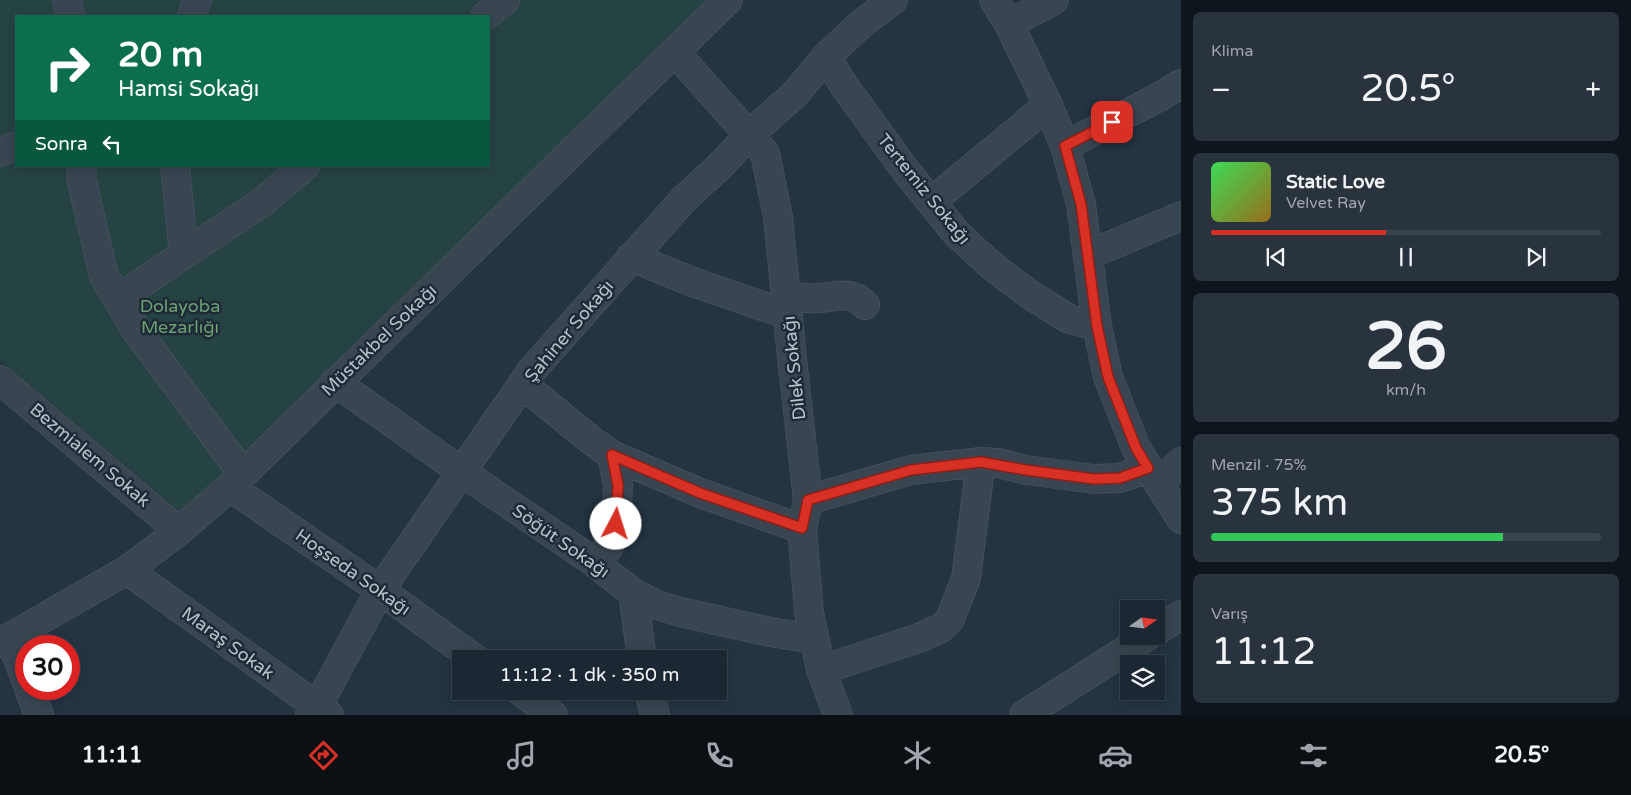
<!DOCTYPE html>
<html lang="tr">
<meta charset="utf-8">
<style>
body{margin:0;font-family:"Varela Round",sans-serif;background:#28333e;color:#f1f3f6;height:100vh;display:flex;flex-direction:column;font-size:19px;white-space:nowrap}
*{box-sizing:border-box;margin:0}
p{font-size:16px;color:#a0a5ac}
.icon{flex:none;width:28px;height:28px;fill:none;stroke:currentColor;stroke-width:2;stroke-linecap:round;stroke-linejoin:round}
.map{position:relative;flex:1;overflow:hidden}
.drawer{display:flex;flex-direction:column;gap:12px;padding:12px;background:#0f151c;width:450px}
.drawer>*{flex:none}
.hud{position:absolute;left:15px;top:15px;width:475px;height:152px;border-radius:0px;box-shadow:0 2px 12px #0003,0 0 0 1px #39444d;background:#0b6e4f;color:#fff;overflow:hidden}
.needle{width:32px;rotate:76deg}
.controls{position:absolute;left:1120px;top:600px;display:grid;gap:10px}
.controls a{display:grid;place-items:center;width:45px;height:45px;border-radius:0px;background:#1b2732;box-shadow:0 2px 12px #0003,0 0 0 1px #39444d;font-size:25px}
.speed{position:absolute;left:15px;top:635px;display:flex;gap:10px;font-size:25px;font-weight:700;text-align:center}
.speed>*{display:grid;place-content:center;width:65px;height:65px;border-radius:50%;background:#1b2732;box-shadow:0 2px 12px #0003,0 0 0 1px #39444d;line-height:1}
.speed .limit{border:8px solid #d22;background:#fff;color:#111}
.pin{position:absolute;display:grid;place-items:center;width:42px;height:42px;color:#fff;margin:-21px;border-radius:10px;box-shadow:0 2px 8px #0006}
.me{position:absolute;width:55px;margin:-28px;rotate:5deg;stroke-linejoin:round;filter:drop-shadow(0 0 4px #0008)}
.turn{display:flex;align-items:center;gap:18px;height:105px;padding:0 20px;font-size:22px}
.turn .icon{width:65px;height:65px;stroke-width:2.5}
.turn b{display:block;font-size:35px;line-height:42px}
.then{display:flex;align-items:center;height:48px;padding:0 20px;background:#0003;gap:10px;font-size:19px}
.big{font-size:38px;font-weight:600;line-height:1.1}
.drawer .widget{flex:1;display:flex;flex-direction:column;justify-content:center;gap:8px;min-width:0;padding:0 18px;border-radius:8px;background:#28333e}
.drawer .dial{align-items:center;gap:0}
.dial b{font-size:65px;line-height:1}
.song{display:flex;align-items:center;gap:15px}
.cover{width:60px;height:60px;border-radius:8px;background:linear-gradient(135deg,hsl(130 70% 55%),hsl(40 70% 35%))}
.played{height:5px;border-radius:2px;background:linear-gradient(90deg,#d93025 45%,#39444d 45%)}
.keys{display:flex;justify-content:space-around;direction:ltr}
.heat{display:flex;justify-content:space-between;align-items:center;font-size:28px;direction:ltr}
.charge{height:8px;border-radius:4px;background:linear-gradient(90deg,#34c759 75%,#39444d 0)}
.trip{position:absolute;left:452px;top:650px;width:275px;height:50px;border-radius:0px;background:#1b2732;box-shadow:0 2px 12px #0003,0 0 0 1px #39444d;font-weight:600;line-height:50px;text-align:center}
.dock{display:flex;height:80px;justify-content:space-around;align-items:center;background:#0b1014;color:#a0a5ac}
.dock .icon{width:35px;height:35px}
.dock .current{color:#d93025}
.dock b{font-size:22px;color:#f1f3f6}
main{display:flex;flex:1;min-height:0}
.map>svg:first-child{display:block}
.green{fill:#264344;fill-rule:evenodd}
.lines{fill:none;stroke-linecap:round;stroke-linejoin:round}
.minor-casing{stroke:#434f5b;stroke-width:30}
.minor{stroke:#394652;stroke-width:28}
.route-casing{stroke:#8d1f18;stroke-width:12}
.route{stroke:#d93025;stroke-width:9}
.labels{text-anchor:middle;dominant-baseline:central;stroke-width:5;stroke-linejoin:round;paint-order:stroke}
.street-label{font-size:18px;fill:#b6c1cc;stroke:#1e2b37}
.park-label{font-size:18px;fill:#6c9f72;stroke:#1e2b37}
</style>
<main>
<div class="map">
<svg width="1181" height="715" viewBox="0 0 1181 715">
<rect width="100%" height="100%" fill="#243443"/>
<path class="green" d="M0 0H717L276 430 182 513 0 360ZM16 16H489V166H16Z"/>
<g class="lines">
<defs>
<path id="minor" d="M67 0 70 16
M994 0 1009 24 1048 105 1065 146 1081 204 1097 326 1108 377 1136 448 1181 519
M192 16 197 0
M485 16 505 0
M1009 24 1054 0
M675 52 765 153 778 217 792 358 808 500 802 529 809 612 821 670 838 715
M826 57 845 87 906 171 957 234 992 266 1029 294 1069 319 1097 326
M1065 146 1159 97 1181 84
M0 152 16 146
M82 166 81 178 104 276 136 330 243 474
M175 166 184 254 261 203 305 166
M931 202 1048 105
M1088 255 1181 216
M631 257 693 282 788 315
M786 296C796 297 807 299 817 298 836 298 851 289 865 305
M118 299 184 254
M0 380 179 531
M335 382 462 472 594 562 633 593 657 605 680 612 770 632 814 639
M522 384 592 441 612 455 700 493 802 529
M1160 483 1181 462
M230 487 380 590 475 659
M808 500 911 470 981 462 998 463 1026 470 1094 479 1120 478 1148 468
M594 562 609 547 616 524 618 485 612 455
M127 570 329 715
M633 593 642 659
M1156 631 1181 615
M10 638 26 680
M0 643 127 570 179 531 230 487 579 145 728 0
M821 670 919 638 941 628 950 619 966 578 981 462
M29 689 39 715
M520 691 553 715
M649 691 655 715
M310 715 317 707 380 590 532 370 684 199 720 166 749 135 795 94 826 57 861 24 893 0
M1024 715 1148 636"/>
</defs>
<use href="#minor" class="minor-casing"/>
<use href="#minor" class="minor"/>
</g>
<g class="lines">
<defs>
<path id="route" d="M616 524 618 485 612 455 700 493 802 528 808 500 911 470 981 462 1026 470 1094 479 1120 478 1148 468 1136 448 1108 377 1097 326 1081 204 1065 146 1112 122"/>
</defs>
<use href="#route" class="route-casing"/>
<use href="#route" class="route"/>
</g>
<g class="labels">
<g class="street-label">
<text transform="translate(924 189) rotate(51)">Tertemiz Sokağı</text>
<text transform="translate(569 331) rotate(-50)">Şahiner Sokağı</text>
<text transform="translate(379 340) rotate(-44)">Müstakbel Sokağı</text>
<text transform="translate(794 368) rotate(-96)">Dilek Sokağı</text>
<text transform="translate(90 455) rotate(40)">Bezmialem Sokak</text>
<text transform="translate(561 541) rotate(35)">Söğüt Sokağı</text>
<text transform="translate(353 572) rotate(35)">Hoşseda Sokağı</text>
<text transform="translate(228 643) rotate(36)">Maraş Sokak</text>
</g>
<g class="park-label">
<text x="180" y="306">Dolayoba<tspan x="180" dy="21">Mezarlığı</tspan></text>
</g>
</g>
</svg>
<div class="controls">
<a><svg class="needle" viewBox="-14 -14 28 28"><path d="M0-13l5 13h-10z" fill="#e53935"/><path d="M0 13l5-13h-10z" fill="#a0a5ac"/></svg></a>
<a><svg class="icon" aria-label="layers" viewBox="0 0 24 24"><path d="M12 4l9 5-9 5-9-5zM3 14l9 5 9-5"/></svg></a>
</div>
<div class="speed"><div class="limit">30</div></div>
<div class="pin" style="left:1112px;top:122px;background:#d93025"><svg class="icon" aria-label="arrive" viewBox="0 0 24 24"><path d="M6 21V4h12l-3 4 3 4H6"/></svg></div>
<svg class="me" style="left:616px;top:524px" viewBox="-20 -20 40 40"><circle r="19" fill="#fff"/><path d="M0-13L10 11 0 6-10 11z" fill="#d93025"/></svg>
<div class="trip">11:12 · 1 dk · 350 m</div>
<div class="hud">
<div class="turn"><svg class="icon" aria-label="right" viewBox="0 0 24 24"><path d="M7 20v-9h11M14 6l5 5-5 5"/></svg><div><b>20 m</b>Hamsi Sokağı</div></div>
<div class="then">Sonra<svg class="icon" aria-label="left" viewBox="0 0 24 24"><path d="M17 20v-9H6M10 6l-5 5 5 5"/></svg></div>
</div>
</div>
<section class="drawer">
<div class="widget"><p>Klima</p>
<div class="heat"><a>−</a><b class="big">20.5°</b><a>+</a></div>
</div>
<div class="widget">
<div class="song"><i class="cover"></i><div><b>Static Love</b><p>Velvet Ray</p></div></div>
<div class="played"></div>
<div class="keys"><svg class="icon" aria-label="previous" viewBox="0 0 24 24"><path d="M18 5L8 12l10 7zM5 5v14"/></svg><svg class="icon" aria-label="pause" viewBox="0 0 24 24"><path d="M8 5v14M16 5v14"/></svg><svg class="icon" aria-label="next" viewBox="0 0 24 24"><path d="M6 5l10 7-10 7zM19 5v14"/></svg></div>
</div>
<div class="widget dial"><b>26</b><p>km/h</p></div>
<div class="widget"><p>Menzil · 75%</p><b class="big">375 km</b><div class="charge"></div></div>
<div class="widget"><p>Varış</p><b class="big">11:12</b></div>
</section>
</main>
<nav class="dock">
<b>11:11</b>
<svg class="icon current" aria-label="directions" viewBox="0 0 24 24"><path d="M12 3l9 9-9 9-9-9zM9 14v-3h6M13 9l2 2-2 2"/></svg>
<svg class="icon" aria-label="music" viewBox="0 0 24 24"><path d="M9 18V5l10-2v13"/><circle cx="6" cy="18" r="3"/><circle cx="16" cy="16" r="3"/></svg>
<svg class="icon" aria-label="phone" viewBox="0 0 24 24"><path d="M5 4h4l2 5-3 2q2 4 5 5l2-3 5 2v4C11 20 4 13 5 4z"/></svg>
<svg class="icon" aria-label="climate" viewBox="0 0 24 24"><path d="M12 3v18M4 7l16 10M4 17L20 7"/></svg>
<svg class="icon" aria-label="car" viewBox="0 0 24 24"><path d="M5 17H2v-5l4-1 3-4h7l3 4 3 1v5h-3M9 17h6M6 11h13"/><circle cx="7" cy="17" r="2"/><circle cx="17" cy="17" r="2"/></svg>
<svg class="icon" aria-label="filters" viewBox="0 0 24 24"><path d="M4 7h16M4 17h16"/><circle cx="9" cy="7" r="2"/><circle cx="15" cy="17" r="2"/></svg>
<b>20.5°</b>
</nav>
